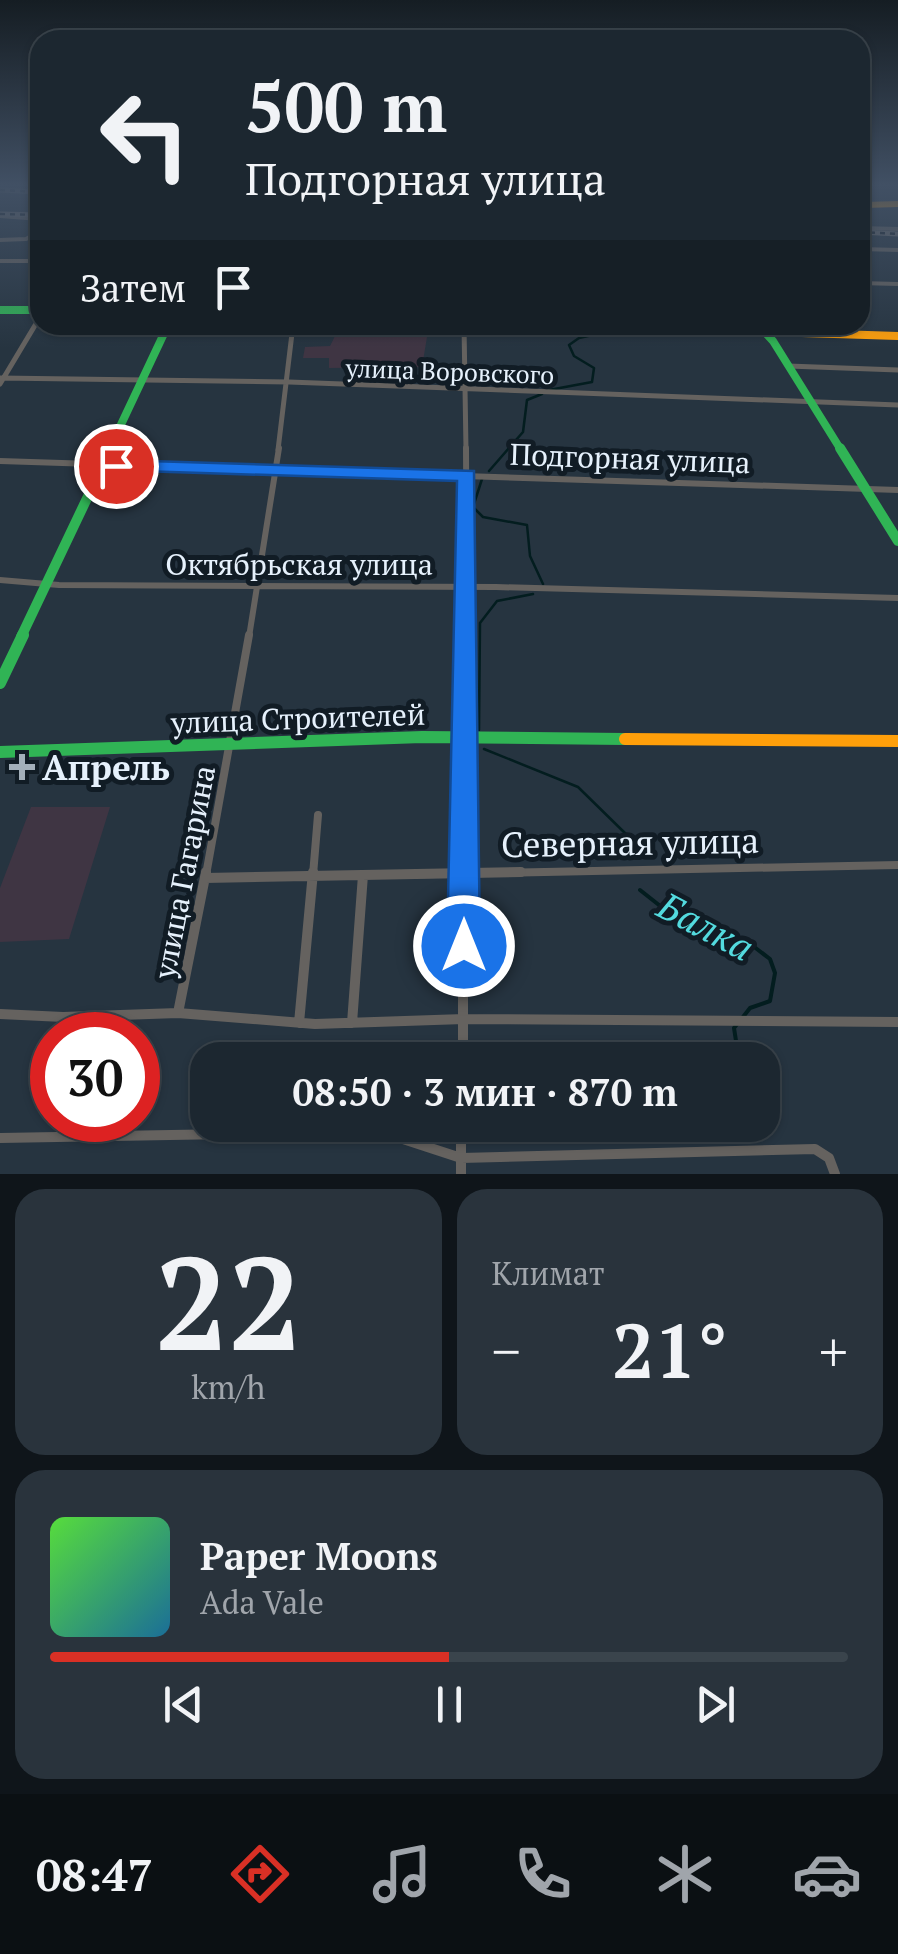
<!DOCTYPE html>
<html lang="ru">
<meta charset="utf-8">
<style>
body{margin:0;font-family:"PT Serif",serif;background:#29333c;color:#f1f3f6;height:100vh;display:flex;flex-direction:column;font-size:38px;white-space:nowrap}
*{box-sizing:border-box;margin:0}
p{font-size:32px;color:#a0a5ab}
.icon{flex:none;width:55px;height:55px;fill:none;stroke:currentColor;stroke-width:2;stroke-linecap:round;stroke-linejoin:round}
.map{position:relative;height:1174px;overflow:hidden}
.drawer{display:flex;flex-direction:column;gap:15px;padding:15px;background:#0f151a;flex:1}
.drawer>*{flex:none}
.top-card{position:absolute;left:30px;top:30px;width:840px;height:305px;border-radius:30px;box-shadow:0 2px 8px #0004,0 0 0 2px #3a444c;background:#1c2730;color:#f1f3f6;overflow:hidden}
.speed{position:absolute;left:30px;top:1012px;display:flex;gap:20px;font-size:50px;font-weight:700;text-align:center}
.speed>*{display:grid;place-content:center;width:130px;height:130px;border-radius:50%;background:#1c2730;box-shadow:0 2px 8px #0004,0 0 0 2px #3a444c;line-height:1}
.speed .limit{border:15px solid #d22;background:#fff;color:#111}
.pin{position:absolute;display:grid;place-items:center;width:85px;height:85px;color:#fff;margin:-42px;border:5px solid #fff;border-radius:50%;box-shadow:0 2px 10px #0007}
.me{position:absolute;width:110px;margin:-55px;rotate:0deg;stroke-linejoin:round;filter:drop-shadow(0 0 8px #0008)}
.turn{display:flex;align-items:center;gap:35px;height:210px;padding:0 50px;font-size:45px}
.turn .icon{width:130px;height:130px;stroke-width:2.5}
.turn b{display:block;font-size:70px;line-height:85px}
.then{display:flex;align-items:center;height:95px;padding:0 50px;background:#0003;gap:20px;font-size:38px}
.big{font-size:75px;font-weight:600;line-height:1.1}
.drawer .tile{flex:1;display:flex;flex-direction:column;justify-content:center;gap:15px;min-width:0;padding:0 35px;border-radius:30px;background:#29333c}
.drawer .dial{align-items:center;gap:0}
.dial b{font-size:130px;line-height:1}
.song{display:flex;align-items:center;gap:30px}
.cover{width:120px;height:120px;border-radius:15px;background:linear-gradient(135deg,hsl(110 70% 55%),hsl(200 70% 35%))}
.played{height:10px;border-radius:5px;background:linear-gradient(90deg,#d93025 50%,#3a444c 50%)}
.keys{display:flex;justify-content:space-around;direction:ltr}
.heat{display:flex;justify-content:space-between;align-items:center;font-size:55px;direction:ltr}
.drawer .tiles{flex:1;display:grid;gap:15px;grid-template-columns:1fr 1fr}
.tile:last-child{grid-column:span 2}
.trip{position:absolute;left:190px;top:1042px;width:590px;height:100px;border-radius:30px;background:#1c2730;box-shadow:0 2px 8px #0004,0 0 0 2px #3a444c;font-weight:600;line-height:100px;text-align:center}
.tabs{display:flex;height:160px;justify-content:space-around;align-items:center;background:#0b1013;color:#a0a5ab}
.tabs .icon{width:70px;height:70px}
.tabs .selected{color:#d93025}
.tabs b{font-size:45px;color:#f1f3f6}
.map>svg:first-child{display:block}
.education{fill:#3f3543}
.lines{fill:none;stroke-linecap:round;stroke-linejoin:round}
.stream-far1{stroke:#031d1f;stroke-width:2.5}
.stream{stroke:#031d1f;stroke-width:4}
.street-far4{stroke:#65625f;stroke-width:4}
.street-far3{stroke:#65625f;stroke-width:5}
.street-far2{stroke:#65625f;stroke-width:6}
.street-far1{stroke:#65625f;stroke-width:8}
.street{stroke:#65625f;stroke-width:10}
.fast-far2{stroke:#30b455;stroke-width:8}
.fast-far1{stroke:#30b455;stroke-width:10}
.fast{stroke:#30b455;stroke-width:12}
.slow-far2{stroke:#ff9f0a;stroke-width:6}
.slow-far1{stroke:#ff9f0a;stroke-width:8}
.slow{stroke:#ff9f0a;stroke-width:12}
.rail-casing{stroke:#6c6c6c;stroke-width:5}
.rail{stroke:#111c25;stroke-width:2.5;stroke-dasharray:5;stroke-linecap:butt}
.route{fill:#1a73e8;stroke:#114b97;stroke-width:2.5}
.poi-dot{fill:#a3afba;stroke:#111c25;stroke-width:4}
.labels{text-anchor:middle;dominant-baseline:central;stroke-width:10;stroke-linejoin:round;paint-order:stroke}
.far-street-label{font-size:25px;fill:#e6f1fc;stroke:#111c25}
.street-label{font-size:30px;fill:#e6f1fc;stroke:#111c25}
.near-poi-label{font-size:35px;font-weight:bold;fill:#e6f1fc;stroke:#111c25;text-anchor:start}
.near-street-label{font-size:35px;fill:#e6f1fc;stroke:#111c25}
.near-water-label{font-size:38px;font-style:italic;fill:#53dade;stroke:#111c25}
</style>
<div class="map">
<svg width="898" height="1174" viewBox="0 0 898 1174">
<rect width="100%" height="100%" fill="#263440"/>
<path class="education" d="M373 333 427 337 422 367 329 368V358H303L305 347 330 346 336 334Z
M31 807H110L69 939 0 942V888Z"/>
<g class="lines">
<path class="stream-far1" d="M549 390 592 382 594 368 574 356 569 345 579 338 606 332
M489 471 523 432 527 400 542 394
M482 479 473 507 483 517 527 525 530 556 543 584
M479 730 480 623 497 601 533 594
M484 749 578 787 629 837 639 857"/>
<path class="stream" d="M640 890 664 909 753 946 770 959 775 973 770 1001 750 1008 743 1017
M738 1023 734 1028 739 1060
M732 1135 735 1125"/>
<path class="street-far4" d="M0 216 40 219
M860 228 898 229
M0 240 26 239 40 231
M860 249 898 250
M0 261H40
M860 283 898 284"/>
<path class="street-far3" d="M464 325 466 450
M788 366 898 370
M0 378 289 382 898 405
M0 384 40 317
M278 450 293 325"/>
<path class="street-far2" d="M466 448 467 637
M0 461 898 490
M0 580 59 585 496 587 898 598
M249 637 279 448"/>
<path class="street-far1" d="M206 875 249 635
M313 875 318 815
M387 875 898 865
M463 875 467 635"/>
<path class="street" d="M463 872V1060
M205 878 521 872
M178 1013 206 872
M0 1014 63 1017 178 1013 315 1024 464 1019 898 1022
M299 1023 313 872
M352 1023 363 875
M461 1125V1174
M0 1138 340 1132 403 1139 461 1158 815 1149 829 1158 835 1174"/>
<path class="fast-far2" d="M0 310H40
M758 325 773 341 841 450
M109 450 168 325"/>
<path class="fast-far1" d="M840 448 898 541
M21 637 111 448"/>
<path class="fast" d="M0 683 23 635
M0 752 422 737 625 739"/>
<path class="slow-far2" d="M864 205 898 204"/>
<path class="slow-far1" d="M556 325 898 336"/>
<path class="slow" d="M625 739 898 741"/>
<defs>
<path id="rail" d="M0 190 40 192
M0 214 40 215
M860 232 898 234"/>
</defs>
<use href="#rail" class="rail-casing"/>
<use href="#rail" class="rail"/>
</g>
<linearGradient id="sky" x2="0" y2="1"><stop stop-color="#151d23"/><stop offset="0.53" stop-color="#415064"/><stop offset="1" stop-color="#415064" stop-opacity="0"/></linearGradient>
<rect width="898" height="349" fill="url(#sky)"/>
<path class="route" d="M116 460 474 471 480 946 475 957 464 962 452 957 447 946 457 481 109 470V462Z"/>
<path class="poi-dot" d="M17 752h10v10h10v10h-10v10h-10v-10h-10v-10h10z"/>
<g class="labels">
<g class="far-street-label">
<text transform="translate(450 371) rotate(2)">улица Воровского</text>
</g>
<g class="street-label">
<text transform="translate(630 458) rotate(2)">Подгорная улица</text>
<text x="299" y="564">Октябрьская улица</text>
<text transform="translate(298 718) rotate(-2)">улица Строителей</text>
<text transform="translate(184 872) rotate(-79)">улица Гагарина</text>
</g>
<g class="near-poi-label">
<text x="42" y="767">Апрель</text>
</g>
<g class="near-street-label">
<text transform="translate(630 842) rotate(-1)">Северная улица</text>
</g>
<g class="near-water-label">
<text transform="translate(706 926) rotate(28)">Балка</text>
</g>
</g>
</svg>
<div class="speed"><div class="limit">30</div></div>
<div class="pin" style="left:116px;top:466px;background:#d93025"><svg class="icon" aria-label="arrive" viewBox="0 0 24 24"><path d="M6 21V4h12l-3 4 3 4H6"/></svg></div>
<svg class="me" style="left:464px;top:946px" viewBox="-20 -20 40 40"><circle r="17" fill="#1a73e8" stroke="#fff" stroke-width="3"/><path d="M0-11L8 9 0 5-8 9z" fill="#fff"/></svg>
<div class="trip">08:50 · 3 мин · 870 m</div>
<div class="top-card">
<div class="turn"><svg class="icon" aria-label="left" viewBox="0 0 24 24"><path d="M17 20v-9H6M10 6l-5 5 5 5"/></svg><div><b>500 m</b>Подгорная улица</div></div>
<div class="then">Затем<svg class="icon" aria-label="arrive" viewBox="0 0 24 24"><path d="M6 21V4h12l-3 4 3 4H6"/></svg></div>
</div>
</div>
<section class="drawer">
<div class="tiles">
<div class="tile dial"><b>22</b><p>km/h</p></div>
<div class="tile"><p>Климат</p>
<div class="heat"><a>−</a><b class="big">21°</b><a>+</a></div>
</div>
<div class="tile">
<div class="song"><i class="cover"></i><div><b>Paper Moons</b><p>Ada Vale</p></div></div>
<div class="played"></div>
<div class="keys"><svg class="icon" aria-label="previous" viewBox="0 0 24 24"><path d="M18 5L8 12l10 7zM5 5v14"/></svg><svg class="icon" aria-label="pause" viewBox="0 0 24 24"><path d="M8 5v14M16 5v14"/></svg><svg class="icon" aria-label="next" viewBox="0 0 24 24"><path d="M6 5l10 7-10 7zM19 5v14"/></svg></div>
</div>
</div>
</section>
<nav class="tabs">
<b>08:47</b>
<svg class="icon selected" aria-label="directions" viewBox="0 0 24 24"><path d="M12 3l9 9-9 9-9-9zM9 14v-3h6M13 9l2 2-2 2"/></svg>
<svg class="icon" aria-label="music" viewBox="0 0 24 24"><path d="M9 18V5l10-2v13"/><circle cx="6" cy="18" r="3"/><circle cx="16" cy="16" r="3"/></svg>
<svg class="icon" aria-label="phone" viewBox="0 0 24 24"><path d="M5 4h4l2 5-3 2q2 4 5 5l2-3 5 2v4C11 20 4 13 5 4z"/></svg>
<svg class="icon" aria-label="climate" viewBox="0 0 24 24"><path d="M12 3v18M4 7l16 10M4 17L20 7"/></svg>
<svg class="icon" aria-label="car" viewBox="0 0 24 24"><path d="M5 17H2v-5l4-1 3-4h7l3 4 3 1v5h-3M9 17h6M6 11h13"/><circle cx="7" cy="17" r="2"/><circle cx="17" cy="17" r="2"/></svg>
</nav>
